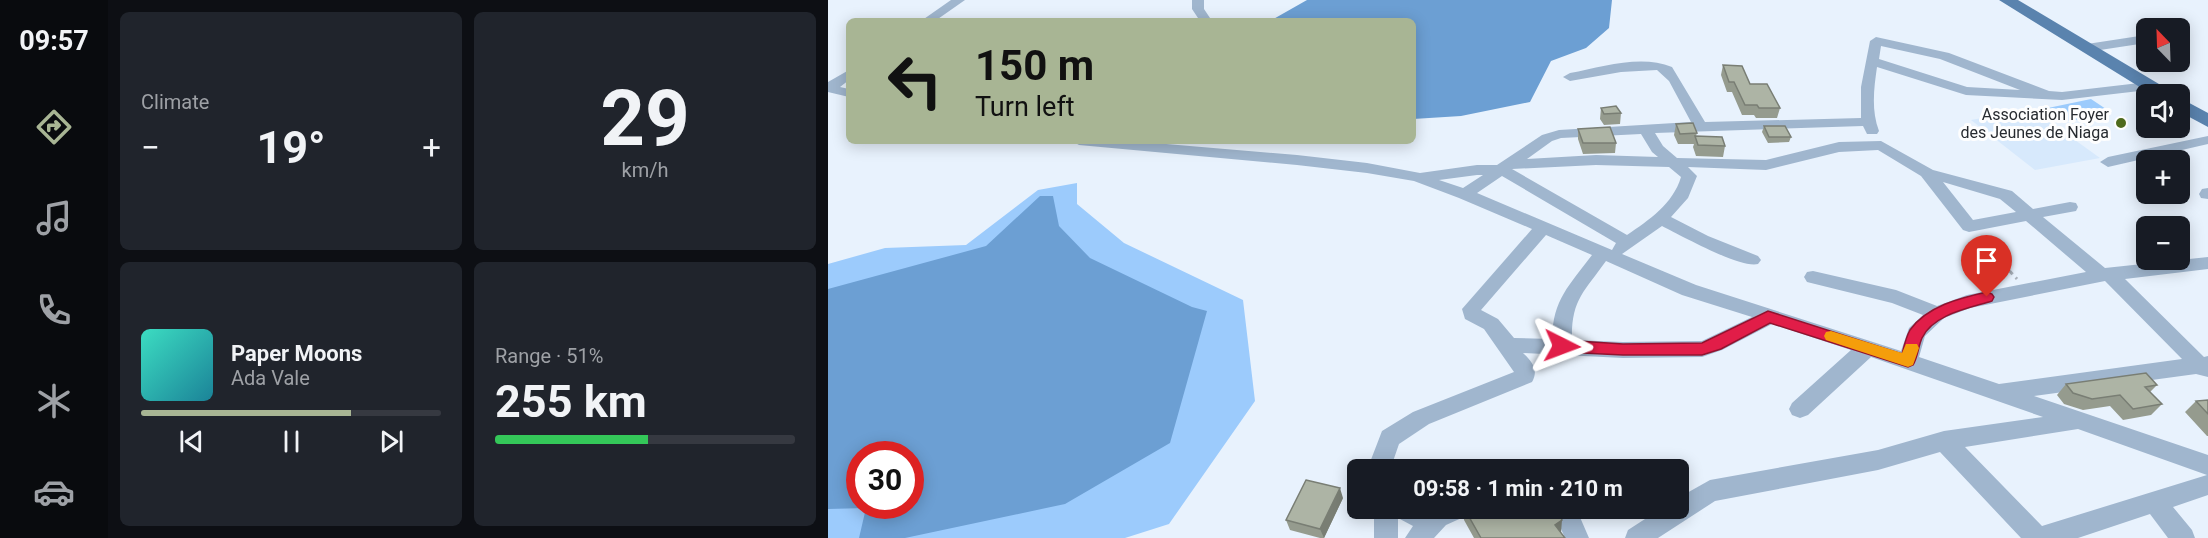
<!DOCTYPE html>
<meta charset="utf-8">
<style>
body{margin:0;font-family:Roboto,sans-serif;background:#20242c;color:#f1f3f6;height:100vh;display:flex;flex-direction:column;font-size:22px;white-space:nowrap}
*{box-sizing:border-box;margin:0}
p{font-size:20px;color:#9ea1a6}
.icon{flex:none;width:33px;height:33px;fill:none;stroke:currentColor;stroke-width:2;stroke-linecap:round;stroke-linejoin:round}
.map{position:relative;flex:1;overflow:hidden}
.drawer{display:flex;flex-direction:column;gap:12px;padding:12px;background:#0d0f14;width:720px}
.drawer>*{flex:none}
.hud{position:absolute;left:18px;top:18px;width:570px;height:126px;border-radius:9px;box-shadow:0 3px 15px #0003;background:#a8b594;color:#111;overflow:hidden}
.needle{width:39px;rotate:337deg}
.buttons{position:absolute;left:1308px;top:18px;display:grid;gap:12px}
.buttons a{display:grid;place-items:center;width:54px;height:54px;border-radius:9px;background:#171b24;box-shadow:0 3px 15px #0003;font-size:30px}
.speed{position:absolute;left:18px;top:441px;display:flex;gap:12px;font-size:30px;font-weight:700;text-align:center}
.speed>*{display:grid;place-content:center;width:78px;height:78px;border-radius:50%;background:#171b24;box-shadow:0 3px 15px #0003;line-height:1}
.speed .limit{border:9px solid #d22;background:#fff;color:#111}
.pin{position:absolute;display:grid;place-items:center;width:51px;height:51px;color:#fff;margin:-62px -26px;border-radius:50% 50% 50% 0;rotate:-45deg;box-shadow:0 0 6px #0007}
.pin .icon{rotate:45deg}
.me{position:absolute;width:66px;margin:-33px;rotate:93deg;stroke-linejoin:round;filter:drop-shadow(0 0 4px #0008)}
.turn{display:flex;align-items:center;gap:21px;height:126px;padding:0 30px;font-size:27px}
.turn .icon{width:78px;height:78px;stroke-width:2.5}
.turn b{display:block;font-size:42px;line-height:51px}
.big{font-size:45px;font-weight:700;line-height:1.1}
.drawer .card{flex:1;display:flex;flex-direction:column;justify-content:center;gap:9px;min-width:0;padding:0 21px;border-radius:9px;background:#20242c}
.drawer .dial{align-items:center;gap:0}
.dial b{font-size:78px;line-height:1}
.song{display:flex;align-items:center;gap:18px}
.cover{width:72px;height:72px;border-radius:9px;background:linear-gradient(135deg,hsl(170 70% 55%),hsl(190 70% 35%))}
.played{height:6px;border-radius:3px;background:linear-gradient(90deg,#a8b594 70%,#363941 70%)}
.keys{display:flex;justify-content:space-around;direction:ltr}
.heat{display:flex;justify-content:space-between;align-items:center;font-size:33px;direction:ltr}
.charge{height:9px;border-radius:4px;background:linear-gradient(90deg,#34c759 51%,#363941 0)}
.drawer .tiles{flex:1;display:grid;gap:12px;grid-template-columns:repeat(2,1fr)}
.trip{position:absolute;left:519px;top:459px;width:342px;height:60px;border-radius:9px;background:#171b24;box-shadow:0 3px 15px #0003;font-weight:700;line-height:60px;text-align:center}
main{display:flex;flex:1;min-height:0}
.tab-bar{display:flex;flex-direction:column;width:108px;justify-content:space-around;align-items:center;background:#090b0e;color:#9ea1a6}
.tab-bar .icon{width:42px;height:42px}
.tab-bar .selected{color:#a8b594}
.tab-bar b{font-size:27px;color:#f1f3f6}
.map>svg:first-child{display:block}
.built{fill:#d7e9fc}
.green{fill:#9ccbfc;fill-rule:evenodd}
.water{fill:#6c9fd3;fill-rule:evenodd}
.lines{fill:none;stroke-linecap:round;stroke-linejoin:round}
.path{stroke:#aab2bb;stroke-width:3;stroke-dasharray:4.5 4.5;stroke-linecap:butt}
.minor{fill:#a0b6ce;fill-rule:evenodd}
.major{fill:#5a83ae;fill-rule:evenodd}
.wall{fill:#959b8e}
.shaded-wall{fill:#797e74}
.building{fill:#adb4a5;stroke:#797e74;stroke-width:1.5}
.route{fill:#e11d48;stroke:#92132f;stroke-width:1.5}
.slow{fill:#f59e0b}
.poi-dot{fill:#4e6a1d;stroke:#fefefe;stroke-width:2}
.labels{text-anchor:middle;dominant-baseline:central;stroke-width:6;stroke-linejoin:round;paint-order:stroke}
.poi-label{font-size:16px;fill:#272b30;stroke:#fefefe;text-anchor:end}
</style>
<main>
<nav class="tab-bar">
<b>09:57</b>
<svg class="icon selected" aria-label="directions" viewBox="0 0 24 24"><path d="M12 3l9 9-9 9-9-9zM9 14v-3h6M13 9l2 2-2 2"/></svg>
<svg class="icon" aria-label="music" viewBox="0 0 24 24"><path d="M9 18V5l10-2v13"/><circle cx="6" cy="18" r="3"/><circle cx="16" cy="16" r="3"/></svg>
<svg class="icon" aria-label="phone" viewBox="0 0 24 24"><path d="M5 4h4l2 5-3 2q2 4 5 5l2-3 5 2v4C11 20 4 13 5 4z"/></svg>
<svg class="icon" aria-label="climate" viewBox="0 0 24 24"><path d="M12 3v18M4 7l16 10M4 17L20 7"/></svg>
<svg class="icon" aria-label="car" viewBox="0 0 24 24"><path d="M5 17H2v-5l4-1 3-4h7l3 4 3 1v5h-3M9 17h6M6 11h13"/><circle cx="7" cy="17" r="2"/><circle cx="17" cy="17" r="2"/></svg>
</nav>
<section class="drawer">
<div class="tiles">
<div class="card"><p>Climate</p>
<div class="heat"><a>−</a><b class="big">19°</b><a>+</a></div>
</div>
<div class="card dial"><b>29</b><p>km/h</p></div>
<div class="card">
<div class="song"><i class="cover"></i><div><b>Paper Moons</b><p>Ada Vale</p></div></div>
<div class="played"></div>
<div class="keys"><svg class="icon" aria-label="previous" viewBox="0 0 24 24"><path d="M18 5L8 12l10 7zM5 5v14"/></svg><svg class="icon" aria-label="pause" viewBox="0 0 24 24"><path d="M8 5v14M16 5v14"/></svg><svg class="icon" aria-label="next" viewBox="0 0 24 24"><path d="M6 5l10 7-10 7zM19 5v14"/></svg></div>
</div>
<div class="card"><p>Range · 51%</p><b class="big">255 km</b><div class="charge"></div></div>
</div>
</section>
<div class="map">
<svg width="1380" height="538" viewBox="0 0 1380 538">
<rect width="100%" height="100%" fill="#e8f2fd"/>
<path class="built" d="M1204 109 1272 158 1207 170 1143 120Z"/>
<path class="green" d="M1263 99 1284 113 1241 121 1220 108Z
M249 183V204L296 243 415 300 427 401 341 524 297 538H0V264L57 248 138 245 210 190ZM32 454H82V506H32Z"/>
<path class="water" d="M479 0H784L781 28 758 48 723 61 702 102 633 116 585 119V21H442Z
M212 196H225L231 226 262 258 364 307 379 311 342 443 237 504 77 538H31L38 508 0 509V289L158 246ZM32 454H82V506H32Z"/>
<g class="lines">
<path class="path" d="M1151 238 1189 279"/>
<path class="minor" d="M123 0H137L107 21H93Z
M364 0H376V9L384 21H372L364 9Z
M1318 35V43L1259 52 1253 48 1259 44Z
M1048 37 1121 53 1221 91 1234 92 1320 82 1327 86 1320 90 1234 100 1138 95 1049 67C1046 88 1043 110 1051 131L1049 134H1039L1035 126 827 133 835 146 849 158 938 160 1011 142 1053 141 1105 170 1184 191 1205 209 1242 202 1248 203 1250 207 1248 211 1215 217 1277 268 1380 257V269L1297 279 1376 357 1380 356V377L1368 374 1206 396 1380 455V495L1345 507 1364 530 1367 538H1340L1322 514 1250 538H1193L1112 452 1050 470 887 501 830 538H797L800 530 834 508H850V498L882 480 1050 450 1116 431 1215 417 1043 357 980 415 972 418 964 415 961 409 964 403 1023 350 944 324 894 350 874 357 795 358 695 353C704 361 711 370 704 382L601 424 571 444 562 470H539L554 431 585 412 686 372 656 329 637 319 634 309 704 229 631 198 586 181 539 173 469 165 251 145 244 141H303L469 155 539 163 592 173 649 165H669L714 135 731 130 863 122 841 81 829 70 793 72 742 81 735 77 742 73C774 67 813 54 844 67L877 122 1033 118V87L1042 41ZM1053 46 1112 59 1192 90 1139 87 1051 59ZM813 134 824 152 830 157 768 155 699 159 724 141 733 138ZM1050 150 1093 176 1135 230 1141 232 1198 221 1258 272 1139 295 1109 306 1068 290 985 271 979 272 976 277 979 282 1064 303 1095 315 1081 328 1073 351 868 285 794 254 834 226C852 235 913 269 930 264L933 260 930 256 880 236 843 217 860 198 869 176 860 167 938 170 1011 152ZM768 165 841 167 853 177C845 204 821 220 799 235L684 169ZM655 175 635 188 611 180 649 175ZM674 176 788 243 784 250 649 193ZM1115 182 1172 199 1188 212 1145 220ZM718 235 764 255C741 286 725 299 724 339L686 338 670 319 653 310ZM778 261 854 295 924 317 874 341 795 342 744 340C743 300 756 292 778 261ZM1277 281 1354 359 1171 384 1091 357 1097 336 1116 318 1142 308ZM1250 429 1379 475 1214 526 1137 447Z
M21 70V80L12 87 21 89V97L0 92V82Z
M1380 136V144L1280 167 1272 162 1280 157Z
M1380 188V199L1373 198 1371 194 1374 189Z
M546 508H642L638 516 618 525 606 538H577L585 526 570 518V538H546Z
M724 508H748L761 538H737Z"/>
<path class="major" d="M1171 0H1190L1341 90 1344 94H1323Z
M1352 98 1380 113V127L1352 112Z"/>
</g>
<path class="wall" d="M895 65 922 84 952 108 949 118H928L926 115H914L904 92H899L893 75Z
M773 108 793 113 792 124 776 125 772 119Z
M848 124 869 133 868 136 897 146 895 157 868 156 865 147 866 144H850L846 135Z
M936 126 963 137 961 142 940 143 934 132Z
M750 129 788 143 787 153 755 154 750 139Z
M1238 384 1329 385 1322 392 1334 404 1323 415 1295 420 1282 406 1255 410 1236 404 1229 395Z
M1380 400V436H1379L1357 412 1368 401Z
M515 498 496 538H492L462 530 458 520Z
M635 508H728L733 533 737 538H646L636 520Z"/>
<path class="shaded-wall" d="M512 488 515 498 496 538 492 529Z
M734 520 733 533 727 525Z"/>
<path class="building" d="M895 65 914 66 922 84H939L952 108H931L929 105H917L906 82H901Z
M788 106 793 113 776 114 773 108Z
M865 123 869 133 852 134 848 124Z
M936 126H957L963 137H941Z
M782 127 788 143H755L750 129Z
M867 136 894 137 897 146 870 145Z
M1318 373 1329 385 1317 387 1334 404 1305 409 1292 395 1264 399 1245 393 1238 384Z
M1380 400V414L1368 401Z
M478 480 512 488 492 529 458 520Z
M636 508H728L734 520 727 525 737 538H653Z"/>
<path class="route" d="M1159 292 1164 294 1166 297 1164 301C1142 308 1105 314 1094 338 1090 347 1090 357 1085 365L1080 367 942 323 893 349 874 355H795L734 352 728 350 726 346 728 342 734 340 795 344 874 343 940 311 1074 354C1076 346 1078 337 1082 330 1099 306 1132 298 1159 292Z"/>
<path class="slow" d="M1003 331 1074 353 1078 344H1089L1091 348 1085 365 1080 367 998 340 996 336 998 332Z"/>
<circle class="poi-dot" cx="1293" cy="123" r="6"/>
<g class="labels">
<g class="poi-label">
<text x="1281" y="114">Association Foyer<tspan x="1281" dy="18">des Jeunes de Niaga</tspan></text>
</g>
</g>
</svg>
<div class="buttons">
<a><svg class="needle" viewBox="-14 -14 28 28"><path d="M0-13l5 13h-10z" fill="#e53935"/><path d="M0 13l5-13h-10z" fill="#9ea1a6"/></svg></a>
<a><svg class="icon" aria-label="sound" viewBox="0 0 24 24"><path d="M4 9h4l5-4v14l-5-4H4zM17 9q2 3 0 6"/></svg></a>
<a>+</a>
<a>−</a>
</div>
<div class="speed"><div class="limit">30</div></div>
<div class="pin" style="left:1159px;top:297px;background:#d93025"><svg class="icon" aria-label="arrive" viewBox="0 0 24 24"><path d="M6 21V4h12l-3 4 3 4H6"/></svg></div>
<svg class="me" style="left:734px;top:346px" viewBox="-20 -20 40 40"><path d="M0-17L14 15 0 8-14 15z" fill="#e11d48" stroke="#fff" stroke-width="4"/></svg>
<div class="trip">09:58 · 1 min · 210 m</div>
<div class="hud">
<div class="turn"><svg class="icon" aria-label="left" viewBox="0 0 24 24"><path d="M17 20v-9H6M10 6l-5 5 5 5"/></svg><div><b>150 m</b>Turn left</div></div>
</div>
</div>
</main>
